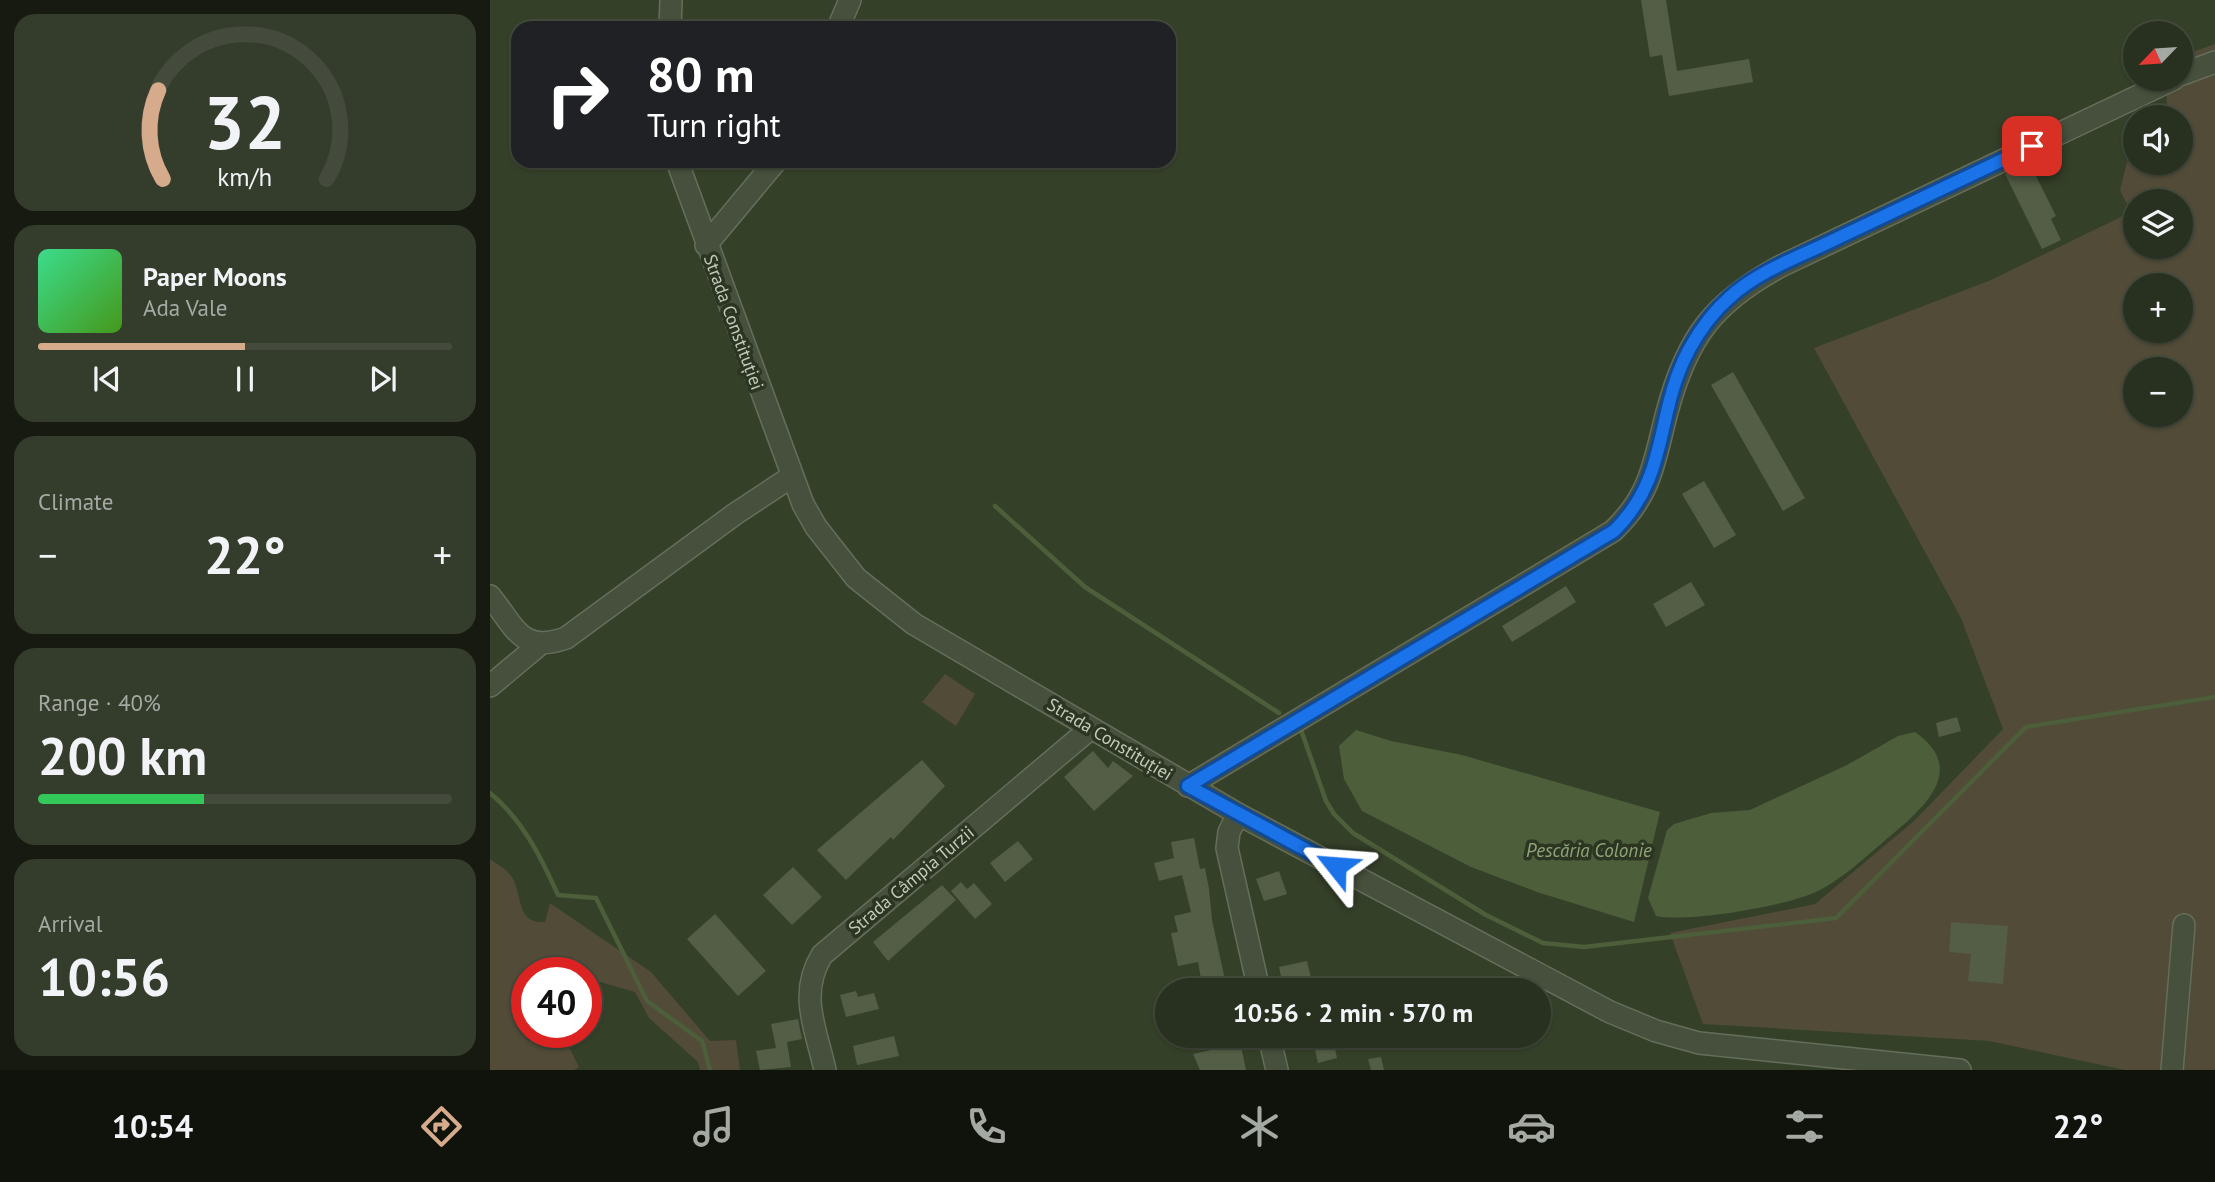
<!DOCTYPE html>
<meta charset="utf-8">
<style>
body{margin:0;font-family:"PT Sans",sans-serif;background:#343c2c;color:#f1f3f6;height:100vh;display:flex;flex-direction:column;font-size:26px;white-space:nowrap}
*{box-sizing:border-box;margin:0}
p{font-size:23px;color:#a5a9a4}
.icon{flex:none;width:38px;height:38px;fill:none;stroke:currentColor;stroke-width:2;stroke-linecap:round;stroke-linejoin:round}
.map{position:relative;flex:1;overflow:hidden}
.drawer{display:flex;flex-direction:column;gap:14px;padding:14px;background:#161a11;width:490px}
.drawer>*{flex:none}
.banner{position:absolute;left:21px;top:21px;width:665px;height:147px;border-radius:21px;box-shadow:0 2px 5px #0004,0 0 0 2px #444b3d;background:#202124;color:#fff;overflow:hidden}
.needle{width:46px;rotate:245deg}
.fabs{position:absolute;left:1633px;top:21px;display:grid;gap:14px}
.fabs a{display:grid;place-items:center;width:70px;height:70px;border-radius:50%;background:#28301f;box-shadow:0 2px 5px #0004,0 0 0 2px #444b3d;font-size:35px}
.speed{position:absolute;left:21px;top:957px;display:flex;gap:14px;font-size:35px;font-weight:700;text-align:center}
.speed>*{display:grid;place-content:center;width:91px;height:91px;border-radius:50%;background:#28301f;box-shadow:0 2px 5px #0004,0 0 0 2px #444b3d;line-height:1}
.speed .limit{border:10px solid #d22;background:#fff;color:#111}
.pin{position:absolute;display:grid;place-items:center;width:60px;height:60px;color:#fff;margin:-30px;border-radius:14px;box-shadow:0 4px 10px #0006}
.me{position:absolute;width:77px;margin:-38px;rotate:298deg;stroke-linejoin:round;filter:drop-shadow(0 0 5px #0008)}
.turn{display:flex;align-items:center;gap:24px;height:147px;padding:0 21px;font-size:32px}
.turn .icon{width:91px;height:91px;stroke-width:2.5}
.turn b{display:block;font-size:49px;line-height:60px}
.big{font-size:52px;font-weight:700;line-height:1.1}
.drawer .widget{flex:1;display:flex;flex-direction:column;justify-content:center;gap:10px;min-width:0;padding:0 24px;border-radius:21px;background:#343c2c}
.drawer .dial{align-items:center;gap:0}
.dial svg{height:182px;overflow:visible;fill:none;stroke:#444b3d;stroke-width:7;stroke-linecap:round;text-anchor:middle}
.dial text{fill:#f1f3f6;stroke:none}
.song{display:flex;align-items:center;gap:21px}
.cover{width:84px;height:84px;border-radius:10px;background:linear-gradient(135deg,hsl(150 70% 55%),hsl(100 70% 35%))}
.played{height:7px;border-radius:4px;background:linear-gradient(90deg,#d6ab8b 50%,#444b3d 50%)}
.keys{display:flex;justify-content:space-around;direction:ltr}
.heat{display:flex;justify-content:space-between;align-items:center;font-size:38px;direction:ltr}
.charge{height:10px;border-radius:5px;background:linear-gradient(90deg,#34c759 40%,#444b3d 0)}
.trip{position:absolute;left:665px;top:978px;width:396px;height:70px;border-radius:35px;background:#28301f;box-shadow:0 2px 5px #0004,0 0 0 2px #444b3d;font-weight:700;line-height:70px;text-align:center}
.dock{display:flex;height:112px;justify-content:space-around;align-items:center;background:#10130c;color:#a5a9a4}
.dock .icon{width:49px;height:49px}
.dock .current{color:#d6ab8b}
.dock b{font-size:32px;color:#f1f3f6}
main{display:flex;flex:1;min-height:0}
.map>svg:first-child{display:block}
.green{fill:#514b38;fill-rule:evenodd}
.water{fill:#4d5e3a}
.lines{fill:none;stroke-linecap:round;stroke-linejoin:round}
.stream{stroke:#4d5e3a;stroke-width:4.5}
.building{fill:#545e46}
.minor-casing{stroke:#656d5b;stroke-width:24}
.minor{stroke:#47503d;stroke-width:21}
.route-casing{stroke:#114b97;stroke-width:18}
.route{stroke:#1a73e8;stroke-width:12}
.labels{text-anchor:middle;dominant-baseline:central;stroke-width:7;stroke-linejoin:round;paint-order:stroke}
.street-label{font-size:18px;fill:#c2caba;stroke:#2c3522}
.water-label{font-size:19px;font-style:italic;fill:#90a577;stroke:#2c3522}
</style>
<main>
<section class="drawer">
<div class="widget dial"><svg viewBox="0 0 100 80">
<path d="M14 69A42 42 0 1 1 86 69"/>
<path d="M14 69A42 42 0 0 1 12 30" stroke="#d6ab8b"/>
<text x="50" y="56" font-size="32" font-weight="700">32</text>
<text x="50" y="72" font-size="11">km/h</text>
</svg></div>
<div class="widget">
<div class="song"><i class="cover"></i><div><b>Paper Moons</b><p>Ada Vale</p></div></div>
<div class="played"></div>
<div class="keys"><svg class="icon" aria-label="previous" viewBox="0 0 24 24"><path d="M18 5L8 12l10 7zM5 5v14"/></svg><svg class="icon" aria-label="pause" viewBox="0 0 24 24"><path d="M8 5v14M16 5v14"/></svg><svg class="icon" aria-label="next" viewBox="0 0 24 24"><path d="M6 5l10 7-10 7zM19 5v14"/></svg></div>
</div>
<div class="widget"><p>Climate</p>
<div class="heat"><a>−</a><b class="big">22°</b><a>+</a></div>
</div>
<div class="widget"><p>Range · 40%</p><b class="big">200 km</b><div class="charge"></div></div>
<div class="widget"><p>Arrival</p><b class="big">10:56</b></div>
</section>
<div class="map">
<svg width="1725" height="1070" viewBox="0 0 1725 1070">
<rect width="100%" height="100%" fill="#354029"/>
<path class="green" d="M1725 44V1070H1635L1499 1041 1213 1024 1180 933 1325 904 1424 821 1513 729 1471 618 1324 348 1501 280 1641 212 1630 190 1641 146 1645 144V163H1690V117H1677L1676 79H1690L1691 56ZM1645 201H1690V247H1645ZM1645 285H1690V331H1645ZM1645 369H1690V415H1645Z
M455 674 485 694 466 726 432 702Z
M0 859C7 864 18 870 22 877 33 896 26 924 55 922L60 903 161 972 220 1041 246 1040 250 1070H210L208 1062 159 1018 145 992 103 980 96 984V973H37V1032L72 1033 89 1067 84 1070H0Z"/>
<path class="water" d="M866 730 901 741 972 755 1170 812 1144 922 1047 892 981 867 872 811 854 779 849 746Z
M1425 732C1482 772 1428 813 1392 843 1372 860 1352 879 1328 891 1298 906 1197 923 1166 916L1158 898 1177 830 1184 824 1221 813 1260 810 1357 765 1408 736Z"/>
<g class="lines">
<path class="stream" d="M505 506 595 587 789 713
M810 727 836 801 844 814 863 833 996 915 1053 943 1094 947 1346 918 1536 727 1725 697
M0 793C32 819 51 857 68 895L106 898 157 1001 212 1041 220 1070"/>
</g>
<path class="building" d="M1151 0H1176L1187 71 1259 59 1263 82 1179 96 1172 55 1160 57Z
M1533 165 1537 173 1543 170 1566 216 1561 219 1571 240 1552 249 1515 174Z
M1243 372 1315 498 1293 511 1221 385Z
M1214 481 1246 535 1224 548 1192 494Z
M1201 582 1215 605 1176 627 1163 604Z
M1076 586 1086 602 1022 642 1012 626Z
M1467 717 1471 731 1449 737 1446 723Z
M603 751 618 768 623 761 643 776 604 811 574 777Z
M432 760 455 786 403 840 401 837 356 880 327 850Z
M704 838 710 869 715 868 719 889 722 920 737 989 713 990 708 962 688 966 681 933 688 932 684 916 701 912 692 875 669 881 664 863 684 858 681 842Z
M528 841 543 859 515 882 500 863Z
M303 867 332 897 302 925 273 895Z
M789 871 797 894 774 901 766 879Z
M471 882 477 889 484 883 502 904 485 919 461 891Z
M452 885 466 900 398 961 383 942Z
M225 914 276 971 248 996 197 939Z
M1461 922 1518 926 1513 984 1478 981 1481 954 1459 952Z
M817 961 824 990H794L789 967Z
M366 991 368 997 384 993 389 1009 356 1017 350 995Z
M308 1019 312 1039 297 1042 301 1067 270 1070 266 1051 286 1048 281 1024Z
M404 1036 409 1056 367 1065 363 1046Z
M737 1036H749L756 1070H710L703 1054 739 1046Z
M822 1036H842L847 1058 828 1063Z
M891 1057 894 1070H881L878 1059Z"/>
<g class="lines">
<defs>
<path id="minor" d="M180 28 181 0
M348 28 360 0
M1690 75 1725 62
M187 161 313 504 326 527 366 578 424 624 748 814 1120 1012 1166 1031 1209 1043 1470 1070
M216 245 286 161
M0 596C26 628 31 654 76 638L245 514 301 477
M0 686 49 645
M698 786 1123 531C1162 494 1164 461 1177 412 1197 337 1224 302 1291 266L1684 79
M748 814 739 832 737 848 769 990
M779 1036 787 1070
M335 1070C326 1029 308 994 332 955L601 728
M1682 1070 1694 925"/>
</defs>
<use href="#minor" class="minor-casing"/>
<use href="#minor" class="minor"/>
</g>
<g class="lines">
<defs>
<path id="route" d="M846 866 698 786 1124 531C1181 475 1164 413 1200 348 1210 330 1223 312 1239 298 1269 270 1314 255 1350 237 1414 207 1478 177 1542 146"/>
</defs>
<use href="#route" class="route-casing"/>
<use href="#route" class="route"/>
</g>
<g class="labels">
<g class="street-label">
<text transform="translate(244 322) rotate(70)">Strada Constituției</text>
<text transform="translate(620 739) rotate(31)">Strada Constituției</text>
<text transform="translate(421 880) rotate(-40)">Strada Câmpia Turzii</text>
</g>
<g class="water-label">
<text x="1099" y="850">Pescăria Colonie</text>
</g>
</g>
</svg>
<div class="fabs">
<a><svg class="needle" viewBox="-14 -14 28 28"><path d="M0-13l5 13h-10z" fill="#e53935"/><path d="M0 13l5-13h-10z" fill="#a5a9a4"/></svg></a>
<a><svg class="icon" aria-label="sound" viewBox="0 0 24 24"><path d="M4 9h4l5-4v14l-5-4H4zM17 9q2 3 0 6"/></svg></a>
<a><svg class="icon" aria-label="layers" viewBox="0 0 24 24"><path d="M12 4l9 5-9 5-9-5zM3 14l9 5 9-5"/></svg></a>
<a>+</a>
<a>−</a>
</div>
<div class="speed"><div class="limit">40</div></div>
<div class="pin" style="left:1542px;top:146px;background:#d93025"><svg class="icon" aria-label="arrive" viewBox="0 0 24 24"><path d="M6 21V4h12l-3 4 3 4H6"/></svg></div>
<svg class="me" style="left:846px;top:866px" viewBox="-20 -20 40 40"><path d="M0-17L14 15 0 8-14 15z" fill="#1a73e8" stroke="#fff" stroke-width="4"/></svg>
<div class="trip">10:56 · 2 min · 570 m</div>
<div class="banner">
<div class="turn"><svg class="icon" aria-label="right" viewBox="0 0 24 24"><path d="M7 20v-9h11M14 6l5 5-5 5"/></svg><div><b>80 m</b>Turn right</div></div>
</div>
</div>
</main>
<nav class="dock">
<b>10:54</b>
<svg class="icon current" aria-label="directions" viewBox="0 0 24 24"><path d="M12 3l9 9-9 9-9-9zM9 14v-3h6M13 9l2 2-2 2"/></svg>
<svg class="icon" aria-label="music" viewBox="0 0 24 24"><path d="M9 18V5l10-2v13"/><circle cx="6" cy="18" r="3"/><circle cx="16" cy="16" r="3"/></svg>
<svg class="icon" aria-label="phone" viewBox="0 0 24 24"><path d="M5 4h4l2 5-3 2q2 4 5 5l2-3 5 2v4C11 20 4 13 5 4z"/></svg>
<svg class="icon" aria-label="climate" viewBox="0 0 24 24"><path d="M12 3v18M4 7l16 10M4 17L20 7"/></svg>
<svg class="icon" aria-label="car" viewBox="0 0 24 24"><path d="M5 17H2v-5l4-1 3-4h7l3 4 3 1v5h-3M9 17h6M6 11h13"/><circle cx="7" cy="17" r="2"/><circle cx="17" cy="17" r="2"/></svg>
<svg class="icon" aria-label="filters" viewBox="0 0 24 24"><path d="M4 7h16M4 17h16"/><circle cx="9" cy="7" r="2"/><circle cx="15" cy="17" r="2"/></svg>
<b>22°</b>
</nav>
